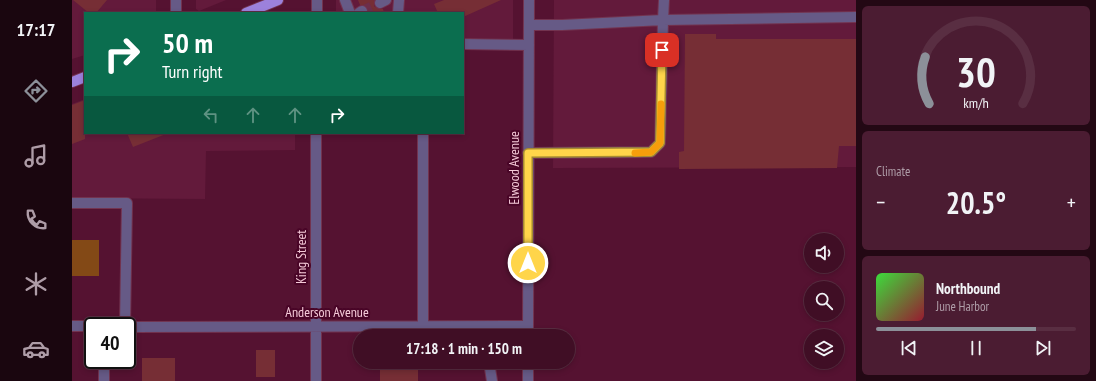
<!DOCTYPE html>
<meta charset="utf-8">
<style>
body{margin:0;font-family:"PT Sans Narrow",sans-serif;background:#4b1c32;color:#f1f3f6;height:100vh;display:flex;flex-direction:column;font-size:15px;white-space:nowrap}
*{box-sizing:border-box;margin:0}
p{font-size:13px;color:#ae9ca7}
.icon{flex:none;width:22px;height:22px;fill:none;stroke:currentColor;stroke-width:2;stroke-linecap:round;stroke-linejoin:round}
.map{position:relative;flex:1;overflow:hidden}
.panel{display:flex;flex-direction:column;gap:6px;padding:6px;background:#230814;width:240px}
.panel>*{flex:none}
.guide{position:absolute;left:12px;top:12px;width:380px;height:122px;border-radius:0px;box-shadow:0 2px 6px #0003,0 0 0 1px #592e42;background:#0b6e4f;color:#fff;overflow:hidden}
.controls{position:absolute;left:732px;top:233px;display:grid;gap:8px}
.controls a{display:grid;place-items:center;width:40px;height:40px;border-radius:50%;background:#400e25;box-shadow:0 2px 6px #0003,0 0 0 1px #592e42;font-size:20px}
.speed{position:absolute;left:12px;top:317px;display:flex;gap:8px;font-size:20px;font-weight:700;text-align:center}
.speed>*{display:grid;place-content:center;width:52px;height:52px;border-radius:50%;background:#400e25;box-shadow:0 2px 6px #0003,0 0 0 1px #592e42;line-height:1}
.speed .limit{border:2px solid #111;border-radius:6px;background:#fff;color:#111}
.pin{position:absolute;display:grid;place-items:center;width:34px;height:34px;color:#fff;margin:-17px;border-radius:8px;box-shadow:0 2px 6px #0006}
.me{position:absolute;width:44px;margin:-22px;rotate:0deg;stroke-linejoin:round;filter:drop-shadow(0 0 3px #0008)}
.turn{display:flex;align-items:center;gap:14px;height:84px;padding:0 12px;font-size:18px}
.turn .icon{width:52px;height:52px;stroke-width:2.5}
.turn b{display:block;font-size:28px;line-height:34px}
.lanes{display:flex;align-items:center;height:38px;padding:0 12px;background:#0003;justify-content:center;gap:20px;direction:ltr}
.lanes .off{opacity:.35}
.big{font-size:30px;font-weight:700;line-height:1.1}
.panel .widget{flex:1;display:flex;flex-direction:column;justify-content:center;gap:6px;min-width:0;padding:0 14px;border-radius:6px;background:#4b1c32}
.panel .dial{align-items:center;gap:0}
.dial svg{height:104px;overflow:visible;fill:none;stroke:#592e42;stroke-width:7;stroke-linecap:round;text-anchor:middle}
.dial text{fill:#f1f3f6;stroke:none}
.song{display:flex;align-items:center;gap:12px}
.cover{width:48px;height:48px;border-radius:6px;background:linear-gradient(135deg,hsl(120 70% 55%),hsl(350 70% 35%))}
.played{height:4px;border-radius:2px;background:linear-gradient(90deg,#8c9099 80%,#592e42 80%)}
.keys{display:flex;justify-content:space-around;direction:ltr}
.heat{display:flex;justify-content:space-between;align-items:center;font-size:22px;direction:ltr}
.trip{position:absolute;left:281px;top:329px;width:222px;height:40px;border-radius:20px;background:#400e25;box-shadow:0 2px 6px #0003,0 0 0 1px #592e42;font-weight:700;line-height:40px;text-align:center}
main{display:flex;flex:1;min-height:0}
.menu{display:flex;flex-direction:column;width:72px;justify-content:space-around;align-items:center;background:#1a060f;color:#ae9ca7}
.menu .icon{width:28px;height:28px}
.menu .on{color:#8c9099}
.menu b{font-size:18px;color:#f1f3f6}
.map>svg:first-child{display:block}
.built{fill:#631a3b}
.green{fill:#834916}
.building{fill:#762e35}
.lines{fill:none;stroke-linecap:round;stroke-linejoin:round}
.minor-tunnel{stroke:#6d2e4a;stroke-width:10;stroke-dasharray:10 5;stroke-linecap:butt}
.minor-casing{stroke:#72334f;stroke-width:12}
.major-casing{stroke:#72334f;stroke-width:12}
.minor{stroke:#665a86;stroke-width:10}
.major{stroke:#9c81dc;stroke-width:10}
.route-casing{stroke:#a68a30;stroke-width:10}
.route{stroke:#ffd54a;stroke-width:7}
.slow{stroke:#f59e0b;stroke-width:7}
.labels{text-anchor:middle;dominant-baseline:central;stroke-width:4;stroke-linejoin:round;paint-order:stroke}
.street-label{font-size:14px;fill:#f5cad8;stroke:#490527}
</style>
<main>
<nav class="menu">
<b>17:17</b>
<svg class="icon on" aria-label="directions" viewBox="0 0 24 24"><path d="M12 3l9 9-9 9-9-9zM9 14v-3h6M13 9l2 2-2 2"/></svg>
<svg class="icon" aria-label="music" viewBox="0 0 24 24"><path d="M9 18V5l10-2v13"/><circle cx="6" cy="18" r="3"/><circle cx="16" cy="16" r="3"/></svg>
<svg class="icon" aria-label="phone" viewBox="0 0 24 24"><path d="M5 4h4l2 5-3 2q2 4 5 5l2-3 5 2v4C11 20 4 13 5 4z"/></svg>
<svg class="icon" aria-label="climate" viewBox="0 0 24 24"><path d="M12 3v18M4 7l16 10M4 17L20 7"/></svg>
<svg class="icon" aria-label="car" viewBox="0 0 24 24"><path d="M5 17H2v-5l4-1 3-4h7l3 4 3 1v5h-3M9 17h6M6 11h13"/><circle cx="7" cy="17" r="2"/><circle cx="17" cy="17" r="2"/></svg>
</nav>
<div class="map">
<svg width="784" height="381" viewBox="0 0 784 381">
<rect width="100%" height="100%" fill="#551231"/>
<path class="built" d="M0 0H84V13H13V55L0 59Z
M124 0H154L127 11 124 9Z
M264 0H441V39L391 38V13H264Z
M482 0H784V167L481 168Z
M13 99V133H223V150L134 151 133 199 0 198V104Z"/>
<path class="green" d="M0 240H27V276H0Z"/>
<path class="building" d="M1 0H35L24 13H17Z
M286 0H302V6L307 9H311L312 13H296L295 7 288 5Z
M372 0H429L391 17V13H366L362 4Z
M613 34H644V39H784V146H767L765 168 607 169V152L612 151Z
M13 100V139L0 144V105Z
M55 133H94V134L61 147Z
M184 350H203V377H184Z
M70 358H103V381H70Z
M308 362H346V381H308Z"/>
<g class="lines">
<path class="minor-tunnel" d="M290 11 308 3"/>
<defs>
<path id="minor" d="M273 0 278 13
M592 0 591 20 784 17
M308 3 314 0
M104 13V0
M245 13V0
M287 13 290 11
M326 13 327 0
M391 44 457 45
M244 133V381
M351 133V326
M456 153 579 152 588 143 591 20 490 25H457
M0 203H55L53 326
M0 326H21
M55 327 456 326
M456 336 457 0
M32 360V381
M417 362 420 381
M456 362V381"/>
<path id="major" d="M174 13 206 0
M0 82 13 77"/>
</defs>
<use href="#minor" class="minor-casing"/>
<use href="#major" class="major-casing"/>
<use href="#minor" class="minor"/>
<use href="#major" class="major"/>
</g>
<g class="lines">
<defs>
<path id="route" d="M456 263V153L579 152 588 143 590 50"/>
</defs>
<use href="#route" class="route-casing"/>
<use href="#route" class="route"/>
<path class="slow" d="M563 153 579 152 588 143 589 104"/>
</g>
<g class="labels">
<g class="street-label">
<text transform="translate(442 168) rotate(-90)">Elwood Avenue</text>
<text transform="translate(229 257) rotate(-90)">King Street</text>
<text x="255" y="312">Anderson Avenue</text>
</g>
</g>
</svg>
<div class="controls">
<a><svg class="icon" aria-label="sound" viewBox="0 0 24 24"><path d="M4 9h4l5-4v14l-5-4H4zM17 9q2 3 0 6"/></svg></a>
<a><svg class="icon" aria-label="search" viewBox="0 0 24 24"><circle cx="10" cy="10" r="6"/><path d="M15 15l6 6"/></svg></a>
<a><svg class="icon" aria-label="layers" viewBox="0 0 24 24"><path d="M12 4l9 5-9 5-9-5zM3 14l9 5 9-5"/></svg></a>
</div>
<div class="speed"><div class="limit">40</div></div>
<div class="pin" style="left:590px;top:50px;background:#d93025"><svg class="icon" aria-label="arrive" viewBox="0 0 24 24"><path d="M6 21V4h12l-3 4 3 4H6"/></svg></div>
<svg class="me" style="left:456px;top:263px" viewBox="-20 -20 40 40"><circle r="17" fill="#ffd54a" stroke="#fff" stroke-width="3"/><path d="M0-11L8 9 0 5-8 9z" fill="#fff"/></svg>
<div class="trip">17:18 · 1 min · 150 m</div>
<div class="guide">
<div class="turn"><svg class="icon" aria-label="right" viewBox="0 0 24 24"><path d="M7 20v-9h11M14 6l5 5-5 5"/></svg><div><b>50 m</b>Turn right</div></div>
<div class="lanes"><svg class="icon off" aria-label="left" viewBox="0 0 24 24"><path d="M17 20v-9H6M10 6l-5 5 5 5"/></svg><svg class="icon off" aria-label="ahead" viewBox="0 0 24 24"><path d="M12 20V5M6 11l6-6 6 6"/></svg><svg class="icon off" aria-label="ahead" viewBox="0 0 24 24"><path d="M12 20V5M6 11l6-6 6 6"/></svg><svg class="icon" aria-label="right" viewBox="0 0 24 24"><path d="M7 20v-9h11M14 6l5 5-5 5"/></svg></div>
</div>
</div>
<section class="panel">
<div class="widget dial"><svg viewBox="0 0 100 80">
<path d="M14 69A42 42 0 1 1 86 69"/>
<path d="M14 69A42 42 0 0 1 11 33" stroke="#8c9099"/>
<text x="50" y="56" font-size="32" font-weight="700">30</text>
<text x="50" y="72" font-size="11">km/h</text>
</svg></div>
<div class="widget"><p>Climate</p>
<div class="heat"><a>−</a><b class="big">20.5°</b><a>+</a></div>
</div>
<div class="widget">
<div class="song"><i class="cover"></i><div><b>Northbound</b><p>June Harbor</p></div></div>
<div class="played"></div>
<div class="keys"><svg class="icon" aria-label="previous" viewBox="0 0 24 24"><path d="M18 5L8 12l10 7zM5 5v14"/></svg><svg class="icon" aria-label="pause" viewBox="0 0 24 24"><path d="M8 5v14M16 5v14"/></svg><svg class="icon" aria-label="next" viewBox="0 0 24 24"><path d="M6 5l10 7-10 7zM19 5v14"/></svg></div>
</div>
</section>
</main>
